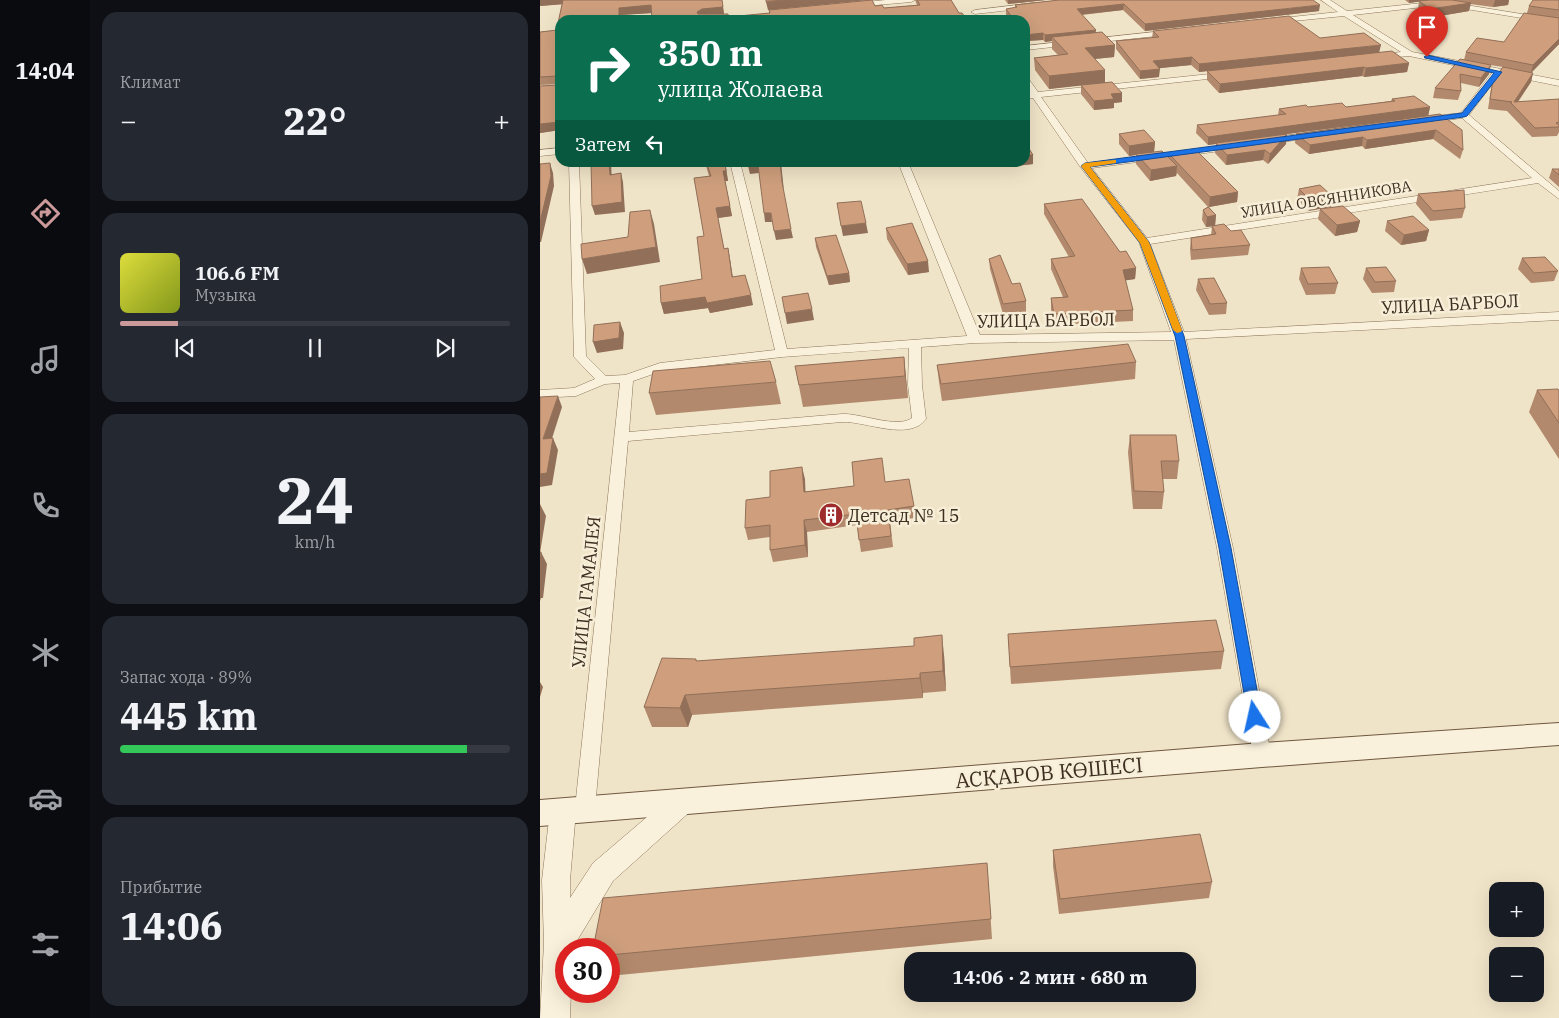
<!DOCTYPE html>
<html lang="ru">
<meta charset="utf-8">
<style>
body{margin:0;font-family:"IBM Plex Serif",serif;background:#242831;color:#f1f3f6;height:100vh;display:flex;flex-direction:column;font-size:19px;white-space:nowrap}
*{box-sizing:border-box;margin:0}
p{font-size:16px;color:#9ea1a6}
.icon{flex:none;width:28px;height:28px;fill:none;stroke:currentColor;stroke-width:2;stroke-linecap:round;stroke-linejoin:round}
.map{position:relative;flex:1;overflow:hidden}
.drawer{display:flex;flex-direction:column;gap:12px;padding:12px;background:#0d0f14;width:450px}
.drawer>*{flex:none}
.top-card{position:absolute;left:15px;top:15px;width:475px;height:152px;border-radius:15px;box-shadow:0 5px 20px #0002;background:#0b6e4f;color:#fff;overflow:hidden}
.controls{position:absolute;left:949px;top:882px;display:grid;gap:10px}
.controls a{display:grid;place-items:center;width:55px;height:55px;border-radius:10px;background:#171b24;box-shadow:0 5px 20px #0002;font-size:25px}
.speed{position:absolute;left:15px;top:938px;display:flex;gap:10px;font-size:25px;font-weight:700;text-align:center}
.speed>*{display:grid;place-content:center;width:65px;height:65px;border-radius:50%;background:#171b24;box-shadow:0 5px 20px #0002;line-height:1}
.speed .limit{border:8px solid #d22;background:#fff;color:#111}
.pin{position:absolute;display:grid;place-items:center;width:42px;height:42px;color:#fff;margin:-51px -21px;border-radius:50% 50% 50% 0;rotate:-45deg;box-shadow:0 0 5px #0007}
.pin .icon{rotate:45deg}
.me{position:absolute;width:55px;margin:-28px;rotate:350deg;stroke-linejoin:round;filter:drop-shadow(0 0 4px #0008)}
.turn{display:flex;align-items:center;gap:18px;height:105px;padding:0 20px;font-size:22px}
.turn .icon{width:65px;height:65px;stroke-width:2.5}
.turn b{display:block;font-size:35px;line-height:42px}
.then{display:flex;align-items:center;height:48px;padding:0 20px;background:#0003;gap:10px;font-size:19px}
.big{font-size:38px;font-weight:700;line-height:1.1}
.drawer .widget{flex:1;display:flex;flex-direction:column;justify-content:center;gap:8px;min-width:0;padding:0 18px;border-radius:15px;background:#242831}
.drawer .dial{align-items:center;gap:0}
.dial b{font-size:65px;line-height:1}
.song{display:flex;align-items:center;gap:15px}
.cover{width:60px;height:60px;border-radius:8px;background:linear-gradient(135deg,hsl(60 70% 55%),hsl(70 70% 35%))}
.played{height:5px;border-radius:2px;background:linear-gradient(90deg,#cc999b 15%,#363941 15%)}
.keys{display:flex;justify-content:space-around;direction:ltr}
.heat{display:flex;justify-content:space-between;align-items:center;font-size:28px;direction:ltr}
.charge{height:8px;border-radius:4px;background:linear-gradient(90deg,#34c759 89%,#363941 0)}
.trip{position:absolute;left:364px;top:952px;width:292px;height:50px;border-radius:15px;background:#171b24;box-shadow:0 5px 20px #0002;font-weight:700;line-height:50px;text-align:center}
main{display:flex;flex:1;min-height:0}
.dock{display:flex;flex-direction:column;width:90px;justify-content:space-around;align-items:center;background:#090b0e;color:#9ea1a6}
.dock .icon{width:35px;height:35px}
.dock .active{color:#cc999b}
.dock b{font-size:22px;color:#f1f3f6}
.map>svg:first-child{display:block}
.lines{fill:none;stroke-linecap:round;stroke-linejoin:round}
.minor-casing{stroke:#8d765c;stroke-width:1}
.tertiary-casing{stroke:#8d765c;stroke-width:1}
.secondary-casing{stroke:#6f573f;stroke-width:2}
.minor{fill:#faf1dc;fill-rule:evenodd}
.tertiary{fill:#faf1dc;fill-rule:evenodd}
.secondary{fill:#faf1dc;fill-rule:evenodd}
.wall{fill:#b2896c}
.shaded-wall{fill:#916f58}
.building{fill:#cf9f7d;stroke:#916f58}
.route{fill:#1a73e8;stroke:#114b97}
.slow{fill:#f59e0b}
.labels{text-anchor:middle;dominant-baseline:central;stroke-width:5;stroke-linejoin:round;paint-order:stroke}
.far-street-label{font-size:15px;fill:#3d2e20;stroke:#f7eed8}
.street-label{font-size:18px;fill:#3d2e20;stroke:#f7eed8}
.poi-label{font-size:18px;fill:#3d2e20;stroke:#f7eed8;text-anchor:start}
.near-street-label{font-size:21px;fill:#3d2e20;stroke:#f7eed8}
</style>
<main>
<nav class="dock">
<b>14:04</b>
<svg class="icon active" aria-label="directions" viewBox="0 0 24 24"><path d="M12 3l9 9-9 9-9-9zM9 14v-3h6M13 9l2 2-2 2"/></svg>
<svg class="icon" aria-label="music" viewBox="0 0 24 24"><path d="M9 18V5l10-2v13"/><circle cx="6" cy="18" r="3"/><circle cx="16" cy="16" r="3"/></svg>
<svg class="icon" aria-label="phone" viewBox="0 0 24 24"><path d="M5 4h4l2 5-3 2q2 4 5 5l2-3 5 2v4C11 20 4 13 5 4z"/></svg>
<svg class="icon" aria-label="climate" viewBox="0 0 24 24"><path d="M12 3v18M4 7l16 10M4 17L20 7"/></svg>
<svg class="icon" aria-label="car" viewBox="0 0 24 24"><path d="M5 17H2v-5l4-1 3-4h7l3 4 3 1v5h-3M9 17h6M6 11h13"/><circle cx="7" cy="17" r="2"/><circle cx="17" cy="17" r="2"/></svg>
<svg class="icon" aria-label="filters" viewBox="0 0 24 24"><path d="M4 7h16M4 17h16"/><circle cx="9" cy="7" r="2"/><circle cx="15" cy="17" r="2"/></svg>
</nav>
<section class="drawer">
<div class="widget"><p>Климат</p>
<div class="heat"><a>−</a><b class="big">22°</b><a>+</a></div>
</div>
<div class="widget">
<div class="song"><i class="cover"></i><div><b>106.6 FM</b><p>Музыка</p></div></div>
<div class="played"></div>
<div class="keys"><svg class="icon" aria-label="previous" viewBox="0 0 24 24"><path d="M18 5L8 12l10 7zM5 5v14"/></svg><svg class="icon" aria-label="pause" viewBox="0 0 24 24"><path d="M8 5v14M16 5v14"/></svg><svg class="icon" aria-label="next" viewBox="0 0 24 24"><path d="M6 5l10 7-10 7zM19 5v14"/></svg></div>
</div>
<div class="widget dial"><b>24</b><p>km/h</p></div>
<div class="widget"><p>Запас хода · 89%</p><b class="big">445 km</b><div class="charge"></div></div>
<div class="widget"><p>Прибытие</p><b class="big">14:06</b></div>
</section>
<div class="map">
<svg width="1019" height="1018" viewBox="0 0 1019 1018">
<rect width="100%" height="100%" fill="#f0e4c8"/>
<g class="lines">
<defs>
<path id="minor" d="M346 0H375L371 2 315 7 311 5 315 3Z
M781 0H790L807 11 901 1 1019 20V24L901 5 813 15 872 52 1019 80V86L960 74 929 115 1019 191V199L998 183 610 244 644 332 1019 312V320L646 339 693 548 731 755 729 761 722 763 715 761 713 755 677 548 634 340 435 343 381 347 382 385 386 419C369 442 326 421 302 422L88 441 55 808 52 814 45 817 38 814 35 808 80 383 65 384 36 396 0 398V390L34 388 55 379 34 357 29 162H39L46 356 66 376 85 375 120 363 235 350 190 162H200L247 349 427 336 358 162H368L440 335 631 332 599 242 541 168 493 98H485V94L490 93 485 86V77L488 78 498 92 689 72V76L686 77 501 97 548 163 698 144 700 146 695 149 552 168 607 238 992 178 922 118 886 123 881 120 886 117 921 113 952 73 869 56 836 59V55L861 52 804 16 733 23 729 21 733 19 798 12ZM369 348 368 385 372 418C357 429 321 413 302 414L89 432 93 381 122 371 242 357Z
M494 3 498 5 497 7 435 14 431 12 435 10Z
M633 30 637 32 636 34 485 50V46Z
M774 132 779 135 777 137 728 144 723 141 728 138Z
M20 148V154L0 156V150Z"/>
<path id="tertiary" d="M144 790 153 793 157 801 153 809 73 881 32 949H26V991H31L30 1018H0L4 943 2 880 10 811 14 803 23 800 32 803 36 811 30 880V898L53 863 135 793Z"/>
<path id="secondary" d="M1019 723V745L722 767 0 826V800L722 743Z"/>
</defs>
<use href="#minor" class="minor-casing"/>
<use href="#tertiary" class="tertiary-casing"/>
<use href="#secondary" class="secondary-casing"/>
<use href="#minor" class="minor"/>
<use href="#tertiary" class="tertiary"/>
<use href="#secondary" class="secondary"/>
</g>
<path class="wall" d="M0 0H182L184 14H182H188L189 17 229 13V10L332 0 335 6 342 5 344 8 377 5 375 0H411L419 13H422L427 20H112V13L80 15V20H20V130L0 133V86L18 85V84L0 85V32L18 30 19 29 18 23 22 4 0 6Z
M465 0H506L468 4Z
M519 0 779 11 605 31 583 10 542 15 556 30 555 33 575 45 574 57 555 59 565 83 582 93V102L574 103V108L554 110 541 94V85L509 89 495 70 494 58 518 55 512 49V41L505 42 503 40 485 41V20H470L466 15V9L475 8V5Z
M865 0H969L968 5 953 7 930 4 929 11 888 18 878 10 879 1 869 3Z
M1019 0V44L991 73H993L991 82 978 102 1019 99V132L1017 136 992 137 967 111 948 109 951 89 953 80 963 67 950 65 949 74 939 87 921 83V91L918 100 893 98 895 88 924 60 926 52 964 42 987 13 989 6Z
M613 31 780 38 839 52 869 63 867 72 824 77 822 76 679 93 667 80V71L659 72 651 65 619 68V77L600 79 576 49V41L612 38Z
M852 99 890 107 888 116 747 134 746 144 728 164 723 160 686 165 675 153 676 144 668 145 656 133 657 125 738 115 739 109 768 107H806L851 101Z
M900 114 923 150 920 159 893 139 825 149 822 146 769 154 755 143 756 134Z
M579 134 615 142 614 152 629 157V154L698 192 697 202 669 207 676 215 675 225 691 231 710 245 708 255 651 260 650 249 651 238 671 235 672 226 666 227 662 220 663 210 668 207 637 173 636 176 610 181 596 164V155L589 156 579 144Z
M493 155V164L468 167 464 162H485Z
M165 162H185L188 181H185L192 216 178 218 184 249 188 248 193 277 213 305 170 313 168 308 124 314 121 303 162 279 164 236 169 176Z
M1012 169H1019V187L1009 178Z
M780 185 769 211 757 199 759 189Z
M878 194 925 208 922 218 890 221 876 204Z
M504 204 580 252 596 268 595 279 585 280 593 310V321L514 325 511 309V298L523 297 511 269V259L529 257 504 214Z
M780 209 820 221 817 232 795 236 778 219Z
M847 221 889 230 886 241 861 245 845 231Z
M346 228 389 272 368 275 347 239Z
M275 238 309 273 310 282 289 285 276 247Z
M982 258 1018 271 1014 281 991 283 978 269Z
M449 259 486 301V312L463 314 450 269Z
M761 268 798 283 795 294 766 295 759 279Z
M826 268 856 281 854 292 832 293 823 279Z
M658 279 687 303 686 314 669 315 656 290Z
M364 357 368 398 263 407 255 366Z
M596 362 595 379 402 401 399 382 397 365Z
M236 382 241 404 116 415 109 393Z
M997 390 1019 391V459L989 412Z
M590 435 639 461 637 479H622L624 492 622 509H593L588 452Z
M265 479V492L345 482 374 506 375 518 350 521 353 547 321 552 317 525 267 532 268 557 233 562 230 550V537L208 540 205 528 230 497Z
M468 634 684 651 681 669 471 684Z
M404 655 406 691 383 693V698L152 715 148 727H112L104 707 157 661Z
M513 850 672 882 669 898 519 914 513 866Z
M447 863 452 939 69 976V949Z"/>
<path class="shaded-wall" d="M0 0H25L26 4 0 6Z
M242 0H329L228 10 226 2Z
M468 0H506L468 4Z
M869 0H893L869 3Z
M955 0H969L968 5 953 7Z
M931 3 929 11 888 18 890 9Z
M584 4 583 10 537 15V9Z
M111 5 113 13 80 15V20H79V8Z
M780 5 779 11 605 31V24Z
M183 7 184 14 158 20 157 12 162 9Z
M556 30 555 36 512 37V41L505 42V35Z
M503 33V40L485 41V35Z
M1019 39V44L991 73 993 65Z
M575 45 574 57 544 60 545 48Z
M841 45 839 53 659 72V64Z
M652 57 651 65 612 69 613 61Z
M869 63 867 72 824 77 826 68Z
M951 65 949 74 939 87 941 78Z
M824 67 822 76 679 93 680 84Z
M620 69 619 77 600 79V71Z
M565 70V83L509 89V76Z
M993 73 991 82 974 107V102Z
M582 93V102L574 103V108L554 110V101L571 94Z
M890 107 888 116 747 134 746 144 728 164 730 154 747 134 668 145V137Z
M20 122V130L0 133V124Z
M896 130 893 139 825 149 827 140Z
M823 137 822 146 769 154 770 145Z
M615 142 614 152 589 156V146Z
M725 150 723 160 686 165 687 155Z
M485 155H493V164L468 167 467 162H485Z
M69 162H71L72 184 70 175Z
M185 162 188 181H185L192 216 178 218 176 208Z
M240 162H241L244 191 242 182Z
M10 163 13 173 14 186 1 242H0V222Z
M218 165 219 173 210 174 208 166Z
M637 166 636 176 610 181 611 170Z
M81 173 83 182 85 212 55 215 52 206Z
M698 192 697 202 669 207 670 197Z
M793 197 791 207 769 211 771 201Z
M110 210 114 224 120 262 47 274 42 259 116 247Z
M224 213H231L232 222H225Z
M676 215 675 226 666 227 667 217Z
M820 221 817 232 795 236 797 225Z
M326 223 328 233 303 236 301 226Z
M251 229 253 238 236 240 234 231Z
M889 230 886 241 861 245 864 235Z
M188 248 190 259 194 288 192 277Z
M388 261 389 272 368 275 367 264Z
M596 268 595 279 582 281 583 270Z
M309 273 310 282 289 285 287 276Z
M211 295 213 305 170 313 168 308 124 314 121 303 165 297Z
M272 309 274 320 247 324 245 313Z
M80 322 84 333 83 349 57 353 53 342Z
M364 357 366 379 368 398 365 376Z
M18 396 22 407 8 451 3 439Z
M13 438 18 450 12 485 0 487V474Z
M262 467 265 479 266 504 264 492Z
M0 504 6 516 0 553Z
M264 520 267 532 268 557 265 545Z
M1 552 7 564 3 598H1L0 601V565Z
M402 635 404 655 406 691 403 671Z
M380 673 383 693V698L380 678Z
M0 682 3 687 0 697Z
M145 695 152 715 148 727 140 708Z"/>
<path class="building" d="M23 0H182L183 7 162 9 157 12 158 14H188V17L230 13 229 10 332 0 335 6 342 5 344 8 380 5 377 0H411L419 13H422L427 20H112L111 5 79 8V20H20V122L0 124V86L18 85 19 76 0 77V32L18 30 20 28 18 23Z
M226 0H242L226 2Z
M519 0H773L780 5 605 24 584 4 537 9 556 30 505 35 503 33 485 35V20H474L466 9 477 7 475 5Z
M890 0H912L931 3 890 9 879 1Z
M993 0H1019V10L989 6Z
M984 13 1019 18V39L993 65 926 52 937 38 964 42Z
M749 16 780 38 824 33 841 45 659 64 652 57 613 61 620 69 600 71 576 41 619 37 613 31Z
M562 32 575 45 545 48 565 70 509 76 494 58 528 54 512 37Z
M852 51 869 63 826 68 824 67 680 84 667 71Z
M920 59 951 65 941 78 920 74 921 91 895 88Z
M963 67 993 73 974 102 1019 99V122L1016 123 1019 125V127L995 128 970 102H972L950 99 953 80Z
M572 82 582 93 571 94 574 99 554 101 541 85Z
M874 96 890 107 668 137 657 125 746 114 739 109 766 105 768 107 802 103 806 107 855 101 852 99Z
M900 114 922 130 923 150 896 130 827 140 823 137 770 145 756 134Z
M604 130 615 142 589 146 579 134Z
M747 134 730 154 725 150 687 155 676 143Z
M485 142 493 155H485Z
M622 151 637 166 611 170 596 154Z
M657 151 698 192 670 197 629 154Z
M51 162H69L70 175 81 173 82 202 52 206Z
M166 162H185L186 171H183L190 206 176 208 184 249 188 248 192 277 205 275 211 295 167 303 165 297 121 303 120 286 162 279 157 237 164 236 154 178 171 176Z
M208 162H240L242 182 251 229 234 231 231 213H224L218 165 208 166Z
M10 163 11 176 0 222V164Z
M1012 169H1019V175Z
M780 185 793 197 771 201 759 189Z
M924 190 925 208 893 211 878 194Z
M542 199 580 252 586 251 596 268 583 270 593 310 514 314 511 298 528 297 511 259 535 256 504 204Z
M321 201 326 223 301 226 297 203Z
M803 206 820 221 797 225 780 209Z
M668 207 676 215 667 217 663 210Z
M110 210 116 247 42 259 41 244 88 237 90 212Z
M873 216 889 230 864 235 847 221Z
M372 223 388 261 367 264 346 228Z
M684 224 691 231 701 230 710 245 652 250 651 238 676 234 672 226Z
M296 235 309 273 287 276 275 238Z
M460 255 472 284 480 283 486 301 463 304 449 259Z
M1005 257 1018 271 994 273 982 258Z
M789 267 798 283 768 284 761 268Z
M846 267 856 281 835 282 826 268Z
M674 278 687 303 670 304 658 279Z
M268 293 272 309 245 313 242 297Z
M80 322 79 338 53 342 54 325Z
M588 344 596 362 401 384 397 365Z
M364 357 365 376 259 385 255 366Z
M230 361 236 382 109 393 113 371Z
M1018 389 1019 391V423L997 390Z
M18 396 3 439 13 438 7 473 0 474V397Z
M590 435H636L639 461H621L624 492 594 491Z
M342 458 345 482 369 479 374 506 348 510 351 536 319 540 316 514 264 520 265 545 230 550V525L205 528 206 500 230 497V471L262 467 264 492 314 486 312 462Z
M0 552H1L0 565Z
M676 620 684 651 470 667 468 634Z
M402 635 403 671 380 673V678L145 695 140 708 104 707 122 658 156 659V661L374 646V638Z
M660 834 672 882 520 899 513 850Z
M447 863 451 919 69 955V949H53L63 898Z"/>
<path class="route" d="M887 55 962 72 927 116 924 117 550 167 609 242 644 336 691 548 722 717 720 721 715 723 710 721 708 717 679 548 635 336 600 243 541 166 545 163 922 113 954 73 885 58 884 57Z"/>
<path class="slow" d="M574 160H576V163L550 167 609 242 642 330 641 332 637 333 633 330 600 243 541 166 545 163Z"/>
<defs>
<symbol id="building-disc" viewBox="-11 -11 22 22"><circle r="9.5" fill="#9e2a2b" stroke="#f7eed8"/><path d="M-4-6H4V6H1V3H-1V6H-4ZM-2.5-4.3h1.7v1.8h-1.7ZM.8-4.3h1.7v1.8H.8ZM-2.5-1h1.7V.8h-1.7ZM.8-1h1.7V.8H.8Z" fill="#fff"/></symbol>
</defs>
<g fill-rule="evenodd">
<use href="#building-disc" x="277" y="501" width="28" height="28"/>
</g>
<g class="labels">
<g class="far-street-label">
<text transform="translate(786 199) rotate(-9)">УЛИЦА ОВСЯННИКОВА</text>
</g>
<g class="street-label">
<text transform="translate(910 304) rotate(-3)">УЛИЦА БАРБОЛ</text>
<text transform="translate(506 320) rotate(-1)">УЛИЦА БАРБОЛ</text>
<text transform="translate(46 592) rotate(-84)">УЛИЦА ГАМАЛЕЯ</text>
</g>
<g class="poi-label">
<text x="308" y="515">Детсад № 15</text>
</g>
<g class="near-street-label">
<text transform="translate(509 772) rotate(-5)">АСҚАРОВ КӨШЕСІ</text>
</g>
</g>
</svg>
<div class="controls">
<a>+</a>
<a>−</a>
</div>
<div class="speed"><div class="limit">30</div></div>
<div class="pin" style="left:887px;top:57px;background:#d93025"><svg class="icon" aria-label="arrive" viewBox="0 0 24 24"><path d="M6 21V4h12l-3 4 3 4H6"/></svg></div>
<svg class="me" style="left:715px;top:717px" viewBox="-20 -20 40 40"><circle r="19" fill="#fff"/><path d="M0-13L10 11 0 6-10 11z" fill="#1a73e8"/></svg>
<div class="trip">14:06 · 2 мин · 680 m</div>
<div class="top-card">
<div class="turn"><svg class="icon" aria-label="right" viewBox="0 0 24 24"><path d="M7 20v-9h11M14 6l5 5-5 5"/></svg><div><b>350 m</b>улица Жолаева</div></div>
<div class="then">Затем<svg class="icon" aria-label="left" viewBox="0 0 24 24"><path d="M17 20v-9H6M10 6l-5 5 5 5"/></svg></div>
</div>
</div>
</main>
